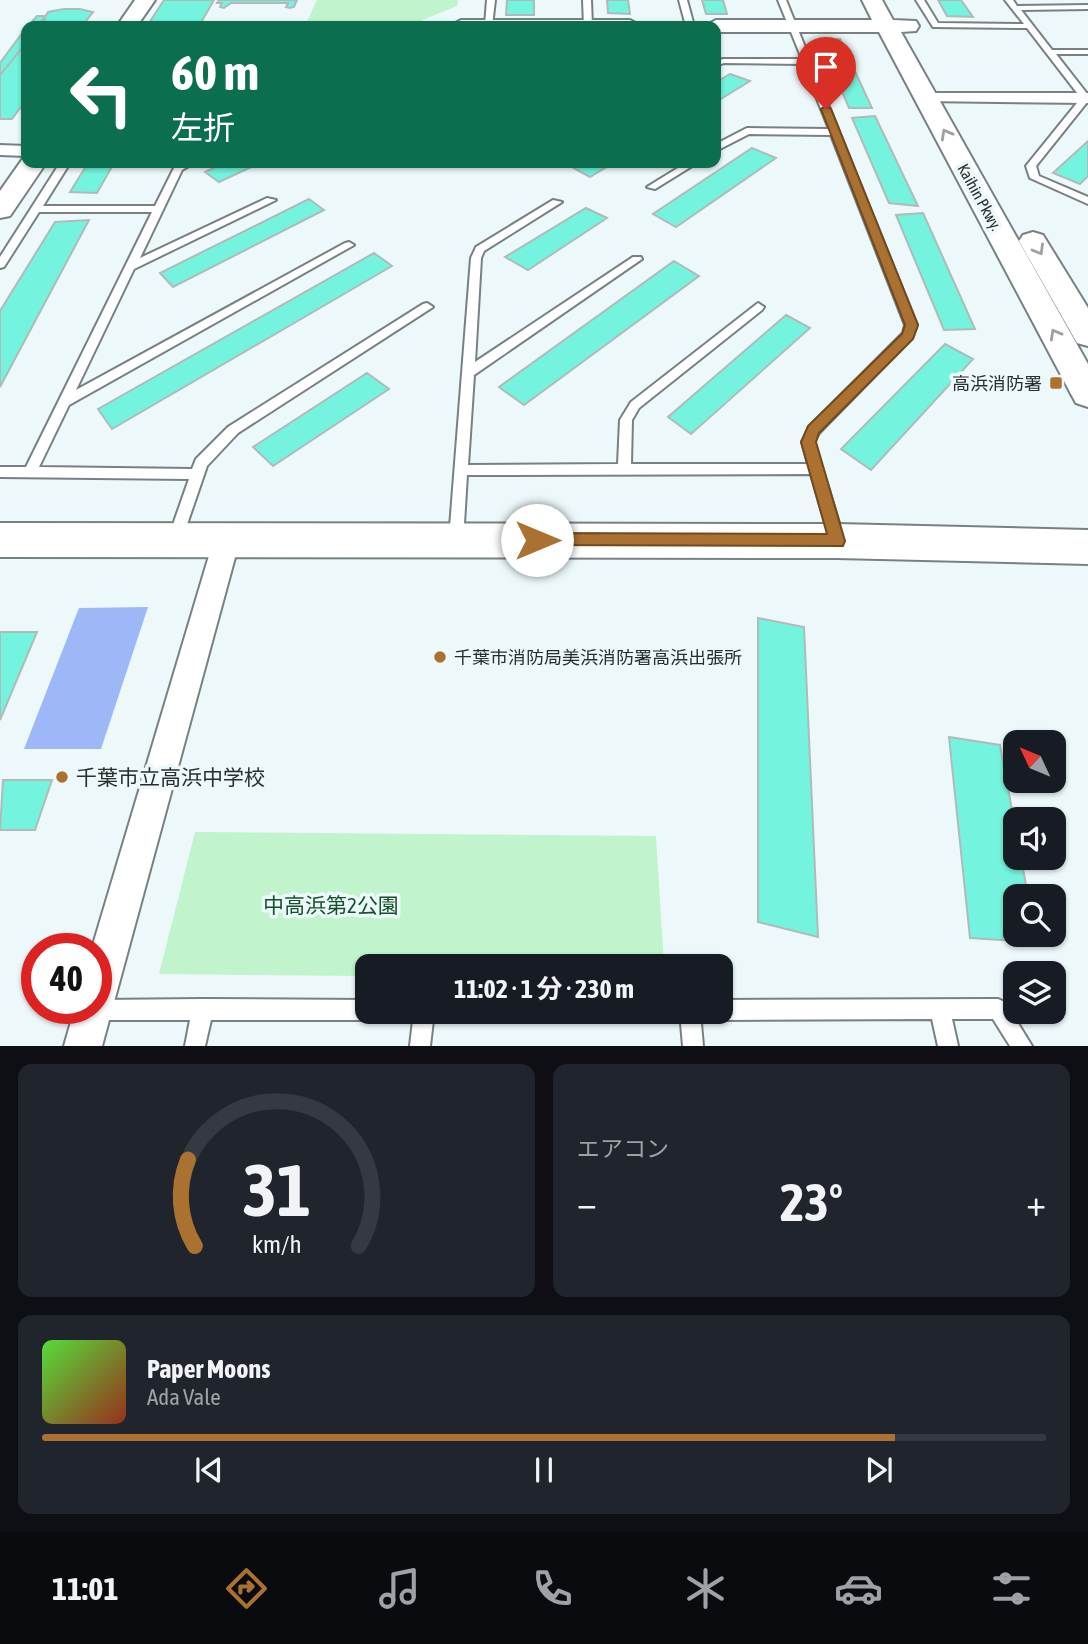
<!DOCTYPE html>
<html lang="ja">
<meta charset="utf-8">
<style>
body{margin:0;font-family:"Asap Condensed","Noto Sans JP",sans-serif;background:#20242c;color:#f1f3f6;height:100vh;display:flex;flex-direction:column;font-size:26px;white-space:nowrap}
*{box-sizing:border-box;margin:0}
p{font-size:23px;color:#9ea1a6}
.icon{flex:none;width:38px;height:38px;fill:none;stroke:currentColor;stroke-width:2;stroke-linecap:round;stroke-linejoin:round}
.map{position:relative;height:1046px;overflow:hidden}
.panel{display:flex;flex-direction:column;gap:18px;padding:18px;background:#0d0f14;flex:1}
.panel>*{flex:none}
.guide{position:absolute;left:21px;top:21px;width:700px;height:147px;border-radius:14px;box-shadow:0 2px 5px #0004;background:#0b6e4f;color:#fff;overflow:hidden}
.needle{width:46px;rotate:314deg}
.fabs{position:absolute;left:1003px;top:730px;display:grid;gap:14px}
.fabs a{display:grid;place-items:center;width:63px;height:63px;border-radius:14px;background:#171b24;box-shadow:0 2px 5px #0004;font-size:35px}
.speed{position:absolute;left:21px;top:933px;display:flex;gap:14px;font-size:35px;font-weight:700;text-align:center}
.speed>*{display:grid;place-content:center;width:91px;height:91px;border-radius:50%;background:#171b24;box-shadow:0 2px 5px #0004;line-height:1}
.speed .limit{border:10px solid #d22;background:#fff;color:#111}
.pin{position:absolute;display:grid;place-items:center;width:60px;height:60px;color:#fff;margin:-72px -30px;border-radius:50% 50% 50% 0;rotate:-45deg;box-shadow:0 0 7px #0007}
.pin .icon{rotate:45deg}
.me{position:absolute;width:77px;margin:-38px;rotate:90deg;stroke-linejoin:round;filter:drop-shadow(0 0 5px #0008)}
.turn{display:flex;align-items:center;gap:24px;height:147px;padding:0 35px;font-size:32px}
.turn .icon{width:91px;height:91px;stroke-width:2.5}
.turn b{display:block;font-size:49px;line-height:60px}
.big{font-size:52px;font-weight:700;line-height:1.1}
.panel .tile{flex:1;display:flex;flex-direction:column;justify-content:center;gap:10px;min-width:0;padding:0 24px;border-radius:14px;background:#20242c}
.panel .dial{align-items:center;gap:0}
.dial svg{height:182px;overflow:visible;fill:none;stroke:#363941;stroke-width:7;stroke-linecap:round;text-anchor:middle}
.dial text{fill:#f1f3f6;stroke:none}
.song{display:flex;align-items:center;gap:21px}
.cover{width:84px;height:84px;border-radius:10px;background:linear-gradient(135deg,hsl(110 70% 55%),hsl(10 70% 35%))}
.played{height:7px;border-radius:4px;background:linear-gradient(90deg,#ab7130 85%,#363941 85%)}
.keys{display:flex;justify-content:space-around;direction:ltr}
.heat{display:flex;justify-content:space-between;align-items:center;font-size:38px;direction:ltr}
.panel .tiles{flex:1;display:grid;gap:18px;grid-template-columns:1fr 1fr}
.tile:last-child{grid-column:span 2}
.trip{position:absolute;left:355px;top:954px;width:378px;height:70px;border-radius:14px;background:#171b24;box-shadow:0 2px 5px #0004;font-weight:700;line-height:70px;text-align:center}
.tab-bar{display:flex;height:112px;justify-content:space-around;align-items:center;background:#090b0e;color:#9ea1a6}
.tab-bar .icon{width:49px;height:49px}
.tab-bar .active{color:#ab7130}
.tab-bar b{font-size:32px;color:#f1f3f6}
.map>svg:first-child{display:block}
.green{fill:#c1f3cd}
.water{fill:#9db7f7}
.building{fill:#74f4de;stroke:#b0bbb9;stroke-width:2}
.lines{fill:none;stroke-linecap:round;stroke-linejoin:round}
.lane-casing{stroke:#778183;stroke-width:4}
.street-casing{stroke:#778183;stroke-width:4}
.secondary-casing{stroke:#778183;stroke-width:4}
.lane{fill:#fff;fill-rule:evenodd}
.street{fill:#fff;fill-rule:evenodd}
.secondary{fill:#fff;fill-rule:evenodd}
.oneway{stroke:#9fa0a1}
.route{fill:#ab7130;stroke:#6f491f;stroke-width:2}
.poi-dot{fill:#ab7130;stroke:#ecf8fa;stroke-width:2.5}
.labels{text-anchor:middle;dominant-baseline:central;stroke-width:7;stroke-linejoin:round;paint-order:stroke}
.far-street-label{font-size:16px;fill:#292d2e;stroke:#ecf8fa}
.poi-label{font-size:18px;fill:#292d2e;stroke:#ecf8fa;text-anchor:end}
.near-poi-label{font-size:21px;fill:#292d2e;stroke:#ecf8fa;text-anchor:start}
.near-park-label{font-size:21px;fill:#13512b;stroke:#ecf8fa}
</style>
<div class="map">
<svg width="1088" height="1046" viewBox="0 0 1088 1046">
<rect width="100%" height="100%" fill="#ecf8fa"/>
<path class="green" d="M317 0H458L457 6 408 26H305Z
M195 832 656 836 664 966H368L367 976 159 974Z"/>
<path class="water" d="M148 607 101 749H24L79 608Z"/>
<path class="building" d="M164 0H214L199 26H147Z
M219 0H297L294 7 290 8 286 7 288 3H231L224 8 220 7 222 3H217Z
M507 0H534V15H506Z
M607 0H628L630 14 608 13Z
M702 0H723L727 14H706Z
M938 0H961L973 17 947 16Z
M64 9H80L93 12 82 26H40L48 12Z
M37 16H45L42 20H45L40 26H28Z
M26 28V43L0 75V63Z
M840 39 872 108H849L820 40Z
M26 43V100L12 119H0V75Z
M730 74 750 81 716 102V82Z
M875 116 918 206 889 203 852 118Z
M1088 141V176L1080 184 1053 173Z
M752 148 776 158 676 227 653 214Z
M88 163H114L97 193 70 192Z
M224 163H260L219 182 205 172Z
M576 163H613L590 177 570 166Z
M309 199 324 210 173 287 160 273Z
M586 208 607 218 528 270 505 257Z
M923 213 975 329 944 330 896 215Z
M89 220 0 387V311L55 222Z
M374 253 392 266 112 429 98 409Z
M674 261 699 276 524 405 499 387Z
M786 315 810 328 691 434 668 417Z
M945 344 973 359 871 470 841 449Z
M367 373 389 389 273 466 253 447Z
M758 618 804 627 818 937 758 922Z
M0 632H37L0 720Z
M949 737 1000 745 1015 826V858H1021L1028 896H1015V934H1035L1036 942 970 938Z
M3 780H52L35 830H0Z"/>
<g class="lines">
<defs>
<path id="lane" d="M487 0H495L492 26 485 25Z
M583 0H591L592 26H584Z
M679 0H687L694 26H686Z
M778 0H786L917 325 912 338 819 433 814 442 844 539 842 543 837 545 832 543 830 539 811 474 467 475 463 540 461 544 456 546 451 544 449 540 471 258 476 247 553 200 562 202 484 251 481 258 475 362 633 257H641L642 259 474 375 468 465 618 464 620 420 631 402 758 303 764 307 762 310 639 408 632 420 631 464H808L802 442 809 427 903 333 905 325 831 135 749 134 716 151V144L747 128 829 129 803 64 724 63 716 66V61L723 59H802Z
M916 0H924L938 23 1024 24 1005 0H1013L1017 6 1088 5V9L1021 10 1052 50H1088V54H1056L1088 95V101L1036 166 1039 176 1088 197V204L1030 178 1026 166 1081 98 1027 28 933 27Z
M60 163H70L43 206H155L175 166 182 163H194L182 170 140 258 267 198 276 200 134 269 76 390 345 243 349 242 354 245 69 405 39 467 192 469 196 459 228 427 423 304 427 303 433 307 238 433 207 466 182 539 180 543 175 545 170 543 168 539 189 479 0 477V467H26L152 212H39L4 267 0 268V257Z
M686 163H697L655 189 647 187Z
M203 999 368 1000V1012H377L375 1017 368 1020H211L205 1046H185L190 1020H95L88 1017 85 1010 86 1008H96V1000Z
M998 999 1005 1002 1032 1046H1010L993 1019H952L958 1046H938L932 1019 721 1020 714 1017 712 1012H721V1000Z
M414 1012H434L430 1046H410Z
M680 1012H700L703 1046H683Z"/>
<path id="street" d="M927 93H1088V103L921 101 919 98Z
M0 145 26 146V156L0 155Z
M227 528 236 531 240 539 102 1046H64L75 1008H96V948H92L214 539 218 531Z"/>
<path id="secondary" d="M135 0H155L137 26H117Z
M862 0H882L893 20 916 21 919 26 916 31 901 32 1088 364V407L1076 403 1071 394 879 32H716V26H705L716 20H872Z
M461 20H630L641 26H450Z
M24 157H26V163H46L10 216 0 218V191Z
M1033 232 1043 235 1088 308V346L1077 343 1019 241 1023 235Z
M0 523 837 524 1088 530V564L837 558 0 557Z"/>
</defs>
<use href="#lane" class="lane-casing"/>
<use href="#street" class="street-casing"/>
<use href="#secondary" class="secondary-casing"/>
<use href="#lane" class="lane"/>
<use href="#street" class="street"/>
<use href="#secondary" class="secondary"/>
</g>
<defs><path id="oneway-chevron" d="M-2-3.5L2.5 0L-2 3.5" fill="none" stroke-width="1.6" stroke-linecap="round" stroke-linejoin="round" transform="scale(1.75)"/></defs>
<g class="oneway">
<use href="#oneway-chevron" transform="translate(946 134) rotate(-119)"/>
<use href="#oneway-chevron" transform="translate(1039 250) rotate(60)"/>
<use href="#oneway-chevron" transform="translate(1055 334) rotate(-119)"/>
</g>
<path class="route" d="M826 106 831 109 918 325 913 339 819 433 816 442 845 541 843 546 532 545 529 540 537 533 827 534 801 442 808 426 902 334 905 325 821 109Z"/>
<g class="poi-dot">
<rect x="1049" y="376" width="14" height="14" rx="3.5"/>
<circle cx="440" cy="657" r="7"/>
<circle cx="62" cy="777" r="7"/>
</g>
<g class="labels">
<g class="far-street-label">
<text transform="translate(980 197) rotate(61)">Kaihin Pkwy.</text>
</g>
<g class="poi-label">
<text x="1042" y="383">高浜消防署</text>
<text x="454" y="657" text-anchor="start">千葉市消防局美浜消防署高浜出張所</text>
</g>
<g class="near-poi-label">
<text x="76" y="777">千葉市立高浜中学校</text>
</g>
<g class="near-park-label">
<text x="331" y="905">中高浜第2公園</text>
</g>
</g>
</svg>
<div class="fabs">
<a><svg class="needle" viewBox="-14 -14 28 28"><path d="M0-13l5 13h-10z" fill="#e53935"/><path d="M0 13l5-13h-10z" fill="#9ea1a6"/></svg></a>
<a><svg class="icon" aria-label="sound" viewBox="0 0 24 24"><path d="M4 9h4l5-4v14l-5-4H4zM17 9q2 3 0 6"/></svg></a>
<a><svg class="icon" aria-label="search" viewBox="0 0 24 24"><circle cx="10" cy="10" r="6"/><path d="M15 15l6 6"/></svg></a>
<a><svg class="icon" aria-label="layers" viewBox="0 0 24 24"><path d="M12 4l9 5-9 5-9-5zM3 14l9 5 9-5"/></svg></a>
</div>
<div class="speed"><div class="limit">40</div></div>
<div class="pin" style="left:826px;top:109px;background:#d93025"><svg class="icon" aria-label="arrive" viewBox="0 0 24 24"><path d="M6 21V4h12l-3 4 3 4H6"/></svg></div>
<svg class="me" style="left:537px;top:540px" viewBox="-20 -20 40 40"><circle r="19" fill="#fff"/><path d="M0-13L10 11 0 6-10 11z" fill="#ab7130"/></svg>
<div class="trip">11:02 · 1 分 · 230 m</div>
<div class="guide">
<div class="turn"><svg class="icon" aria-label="left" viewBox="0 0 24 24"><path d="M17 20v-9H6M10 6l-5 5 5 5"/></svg><div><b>60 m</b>左折</div></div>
</div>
</div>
<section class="panel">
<div class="tiles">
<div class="tile dial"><svg viewBox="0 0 100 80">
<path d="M14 69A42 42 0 1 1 86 69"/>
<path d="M14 69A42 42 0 0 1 11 31" stroke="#ab7130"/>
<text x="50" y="56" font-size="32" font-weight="700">31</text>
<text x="50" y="72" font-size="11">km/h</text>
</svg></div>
<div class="tile"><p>エアコン</p>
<div class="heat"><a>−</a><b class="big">23°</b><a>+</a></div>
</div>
<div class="tile">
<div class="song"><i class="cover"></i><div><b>Paper Moons</b><p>Ada Vale</p></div></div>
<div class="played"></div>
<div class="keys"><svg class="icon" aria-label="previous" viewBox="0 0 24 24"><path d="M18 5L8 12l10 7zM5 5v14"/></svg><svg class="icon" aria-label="pause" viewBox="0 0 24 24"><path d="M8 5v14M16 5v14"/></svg><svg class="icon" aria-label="next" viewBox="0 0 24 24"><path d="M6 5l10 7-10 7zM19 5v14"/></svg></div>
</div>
</div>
</section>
<nav class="tab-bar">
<b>11:01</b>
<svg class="icon active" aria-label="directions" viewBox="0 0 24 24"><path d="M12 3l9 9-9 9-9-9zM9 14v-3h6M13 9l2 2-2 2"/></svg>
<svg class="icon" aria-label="music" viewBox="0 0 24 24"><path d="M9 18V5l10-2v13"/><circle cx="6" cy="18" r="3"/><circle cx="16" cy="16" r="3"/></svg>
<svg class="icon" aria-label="phone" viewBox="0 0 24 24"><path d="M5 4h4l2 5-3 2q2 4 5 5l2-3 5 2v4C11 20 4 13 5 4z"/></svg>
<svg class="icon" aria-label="climate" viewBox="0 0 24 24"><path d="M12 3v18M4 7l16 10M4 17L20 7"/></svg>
<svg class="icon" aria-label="car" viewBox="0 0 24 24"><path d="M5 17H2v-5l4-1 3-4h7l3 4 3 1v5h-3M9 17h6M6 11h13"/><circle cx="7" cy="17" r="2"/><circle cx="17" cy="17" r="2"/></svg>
<svg class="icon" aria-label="filters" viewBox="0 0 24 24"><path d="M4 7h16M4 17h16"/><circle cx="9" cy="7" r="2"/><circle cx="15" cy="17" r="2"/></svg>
</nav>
